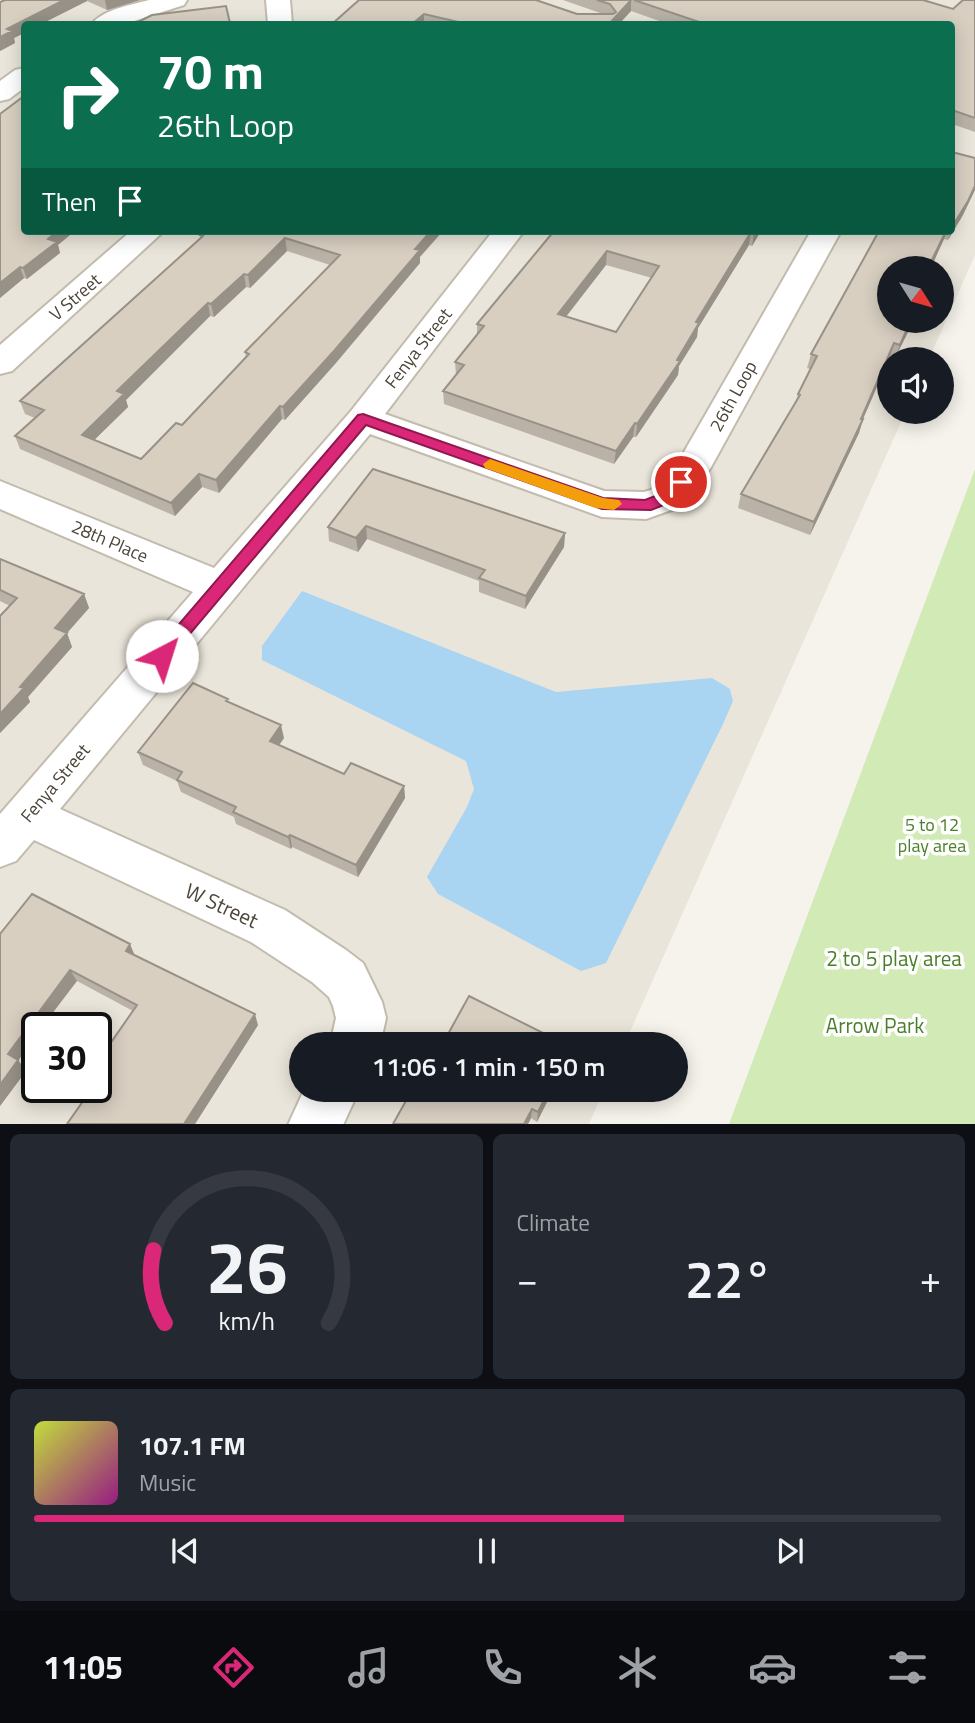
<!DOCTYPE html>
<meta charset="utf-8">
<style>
body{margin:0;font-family:"Titillium Web",sans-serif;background:#242831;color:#f1f3f6;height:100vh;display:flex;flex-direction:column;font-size:26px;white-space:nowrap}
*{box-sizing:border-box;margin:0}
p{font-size:23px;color:#9ea1a6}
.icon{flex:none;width:38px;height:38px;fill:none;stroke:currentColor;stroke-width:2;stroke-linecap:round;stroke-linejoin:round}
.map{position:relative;height:1124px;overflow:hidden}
.panel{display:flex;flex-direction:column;gap:10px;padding:10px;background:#0d0f14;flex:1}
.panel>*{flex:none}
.banner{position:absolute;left:21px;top:21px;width:934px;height:214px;border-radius:7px;box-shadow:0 4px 18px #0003;background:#0b6e4f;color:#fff;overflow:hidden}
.needle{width:46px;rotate:127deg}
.fabs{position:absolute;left:877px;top:256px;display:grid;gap:14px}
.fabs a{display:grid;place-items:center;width:77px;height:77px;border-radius:50%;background:#171b24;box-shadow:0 4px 18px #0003;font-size:35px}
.speed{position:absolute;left:21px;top:1012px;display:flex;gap:14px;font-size:35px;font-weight:700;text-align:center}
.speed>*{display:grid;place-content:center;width:91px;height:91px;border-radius:50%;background:#171b24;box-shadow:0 4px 18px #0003;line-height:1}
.speed .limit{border:4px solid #111;border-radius:10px;background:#fff;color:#111}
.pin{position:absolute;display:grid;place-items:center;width:60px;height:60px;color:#fff;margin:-30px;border:4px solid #fff;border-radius:50%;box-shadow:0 2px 7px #0007}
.me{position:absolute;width:77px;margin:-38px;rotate:40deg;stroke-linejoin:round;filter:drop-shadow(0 0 5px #0008)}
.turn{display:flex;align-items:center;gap:24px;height:147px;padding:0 21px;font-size:32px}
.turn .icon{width:91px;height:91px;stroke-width:2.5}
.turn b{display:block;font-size:49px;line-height:60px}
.then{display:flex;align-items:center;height:66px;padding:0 21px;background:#0003;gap:14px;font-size:26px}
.big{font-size:52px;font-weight:600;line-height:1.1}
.panel .widget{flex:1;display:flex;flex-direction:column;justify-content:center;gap:10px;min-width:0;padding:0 24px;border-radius:10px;background:#242831}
.panel .dial{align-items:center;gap:0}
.dial svg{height:182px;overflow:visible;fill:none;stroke:#363941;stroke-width:7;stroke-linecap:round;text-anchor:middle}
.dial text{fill:#f1f3f6;stroke:none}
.song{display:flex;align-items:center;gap:21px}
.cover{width:84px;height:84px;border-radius:10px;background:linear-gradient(135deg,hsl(70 70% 55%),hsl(310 70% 35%))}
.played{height:7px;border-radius:4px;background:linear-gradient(90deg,#db2777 65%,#363941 65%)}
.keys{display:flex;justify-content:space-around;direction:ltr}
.heat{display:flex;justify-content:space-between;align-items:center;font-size:38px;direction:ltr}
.panel .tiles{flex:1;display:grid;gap:10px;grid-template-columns:1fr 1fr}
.widget:last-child{grid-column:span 2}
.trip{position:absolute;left:289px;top:1032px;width:399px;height:70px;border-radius:35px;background:#171b24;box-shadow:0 4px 18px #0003;font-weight:600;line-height:70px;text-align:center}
.tab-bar{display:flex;height:112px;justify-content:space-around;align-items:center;background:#090b0e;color:#9ea1a6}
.tab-bar .icon{width:49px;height:49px}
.tab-bar .active{color:#db2777}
.tab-bar b{font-size:32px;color:#f1f3f6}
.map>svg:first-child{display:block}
.residential{fill:#eae5da;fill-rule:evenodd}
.green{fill:#d2eab5}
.water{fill:#a9d4f2}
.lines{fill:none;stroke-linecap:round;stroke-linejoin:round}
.minor-casing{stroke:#c2bbae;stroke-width:4}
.minor{fill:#fff;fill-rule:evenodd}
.wall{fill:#bab2a6;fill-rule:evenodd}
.shaded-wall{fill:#979187}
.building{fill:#d8cfc1;stroke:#979187;stroke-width:2;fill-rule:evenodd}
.route{fill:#db2777;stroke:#8e194d;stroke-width:2}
.slow{fill:#f59e0b}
.labels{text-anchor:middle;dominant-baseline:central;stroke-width:7;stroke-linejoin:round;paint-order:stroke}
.street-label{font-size:18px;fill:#4b4439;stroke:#fff}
.park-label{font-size:18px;fill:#4a7f2a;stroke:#fff}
.near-street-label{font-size:21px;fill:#4b4439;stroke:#fff}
.near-park-label{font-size:21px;fill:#4a7f2a;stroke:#fff}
</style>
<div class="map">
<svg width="975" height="1125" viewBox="0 0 975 1125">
<rect width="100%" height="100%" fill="#f6f3ec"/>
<path class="residential" d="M17 0H975V255L929 359H889V411H906L624 1045H301V1090H604L589 1124 0 1125V8ZM24 24H952V231H24ZM889 268H942V320H889ZM37 1027H96V1087H37Z"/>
<path class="green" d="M975 469V1124H729Z"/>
<path class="water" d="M302 591 556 692 712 678 730 689 733 701 723 724 606 963 581 971 438 894 427 877 467 807 474 789 466 761 262 660V646Z"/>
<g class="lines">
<defs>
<path id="minor" d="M149 0H187L184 5 125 24H92C103 9 132 5 149 0Z
M266 0H290L292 24H268Z
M24 68V88L9 99 0 101V81L15 70Z
M131 231H164L12 371 0 374V345Z
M493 231H524L385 414 604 491 644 492 651 490 684 452 811 231H841L710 469 677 508 646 519 602 517 370 434 60 809 285 910 346 950 363 963 382 1002 386 1018 380 1045H330L336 1018 333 1006 329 997 312 982 251 942 34 840 16 861 0 867V814L193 592 0 509V481L214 568 351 411Z
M304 1090H359L343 1125H288Z"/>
</defs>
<use href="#minor" class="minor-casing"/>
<use href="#minor" class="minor"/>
</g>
<path class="wall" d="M5 0H140L107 10 87 1 14 38 15 43 0 51Z
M359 0 577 14H603L563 0H923L953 9 975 0V132L952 124V24H668L631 11 619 24H333Z
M0 114 58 245 60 253 27 279 24 278 0 298Z
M963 215 948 240 944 239 889 320H911L908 332 895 358 890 357 889 359 863 419 859 433 810 535 738 508 741 494 796 401 798 394 810 369 807 368 811 354 879 231H952Z
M356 231 420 257V263L335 364 285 420 282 419 219 493 202 487 175 516 20 449 15 436 35 418 25 414 20 401 200 238V235ZM287 251 330 265 245 352 246 357 182 425 141 459 94 440 128 407 126 400 210 316 214 317 246 287 250 288Z
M554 231H761L752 246 749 245 698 328 697 337 679 366 678 375 636 437H633L614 464 444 404 443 391 456 375 455 362 477 335V324ZM606 265 652 278 616 332 566 317Z
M373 469 565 533 564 547 525 609 479 592V581L367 539 358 552 329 541 328 527Z
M0 559 84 594 89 608 67 633 72 647 28 697 30 702 0 733V616L10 606 0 601Z
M229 703 284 738 279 745 344 774 404 786 405 798 358 877 292 847 291 849 236 824 234 817 181 792 177 781 143 765 138 752Z
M0 934 135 955 258 1025 195 1124H67L90 1091 88 1087H96L133 1011 77 981 37 1027V1035L18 1060 26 1071 0 1106Z
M412 1090H553L537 1122 531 1118 528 1124H393Z"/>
<path class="shaded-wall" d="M64 0H87V1L41 24H24V33L14 38 15 43 0 51V37L7 29Z
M105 0H140L107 10Z
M631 0V11L619 24H609Z
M424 14V24H412Z
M975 186V190L963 215 948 240 951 231H952V227Z
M58 231H75L58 245 60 253 27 279 23 268 48 239Z
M431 231H443L420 257V263L335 364 285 420 283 407Z
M755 231H761L752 246 754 232Z
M946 231H947L944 239 931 268H928Z
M751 232 749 245 698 328 697 337 679 366 678 375 636 437 637 424 677 360 696 322Z
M285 238 287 251 250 288 248 275Z
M607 251 606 265 557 328 558 314Z
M20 267 24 278 0 298V283Z
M244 274 246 287 214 317 211 304Z
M208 303 210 316 126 400 128 407 86 448 82 435 117 391Z
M911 320 908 332 895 358 900 345Z
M894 343 890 357 859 428 863 419 859 433 810 535 814 522Z
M280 406 282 419 219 493 216 480Z
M635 423 633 437 614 464 616 451Z
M199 474 202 487 175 516 171 503Z
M366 526 367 539 358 552 356 538Z
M565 533 564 547 525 609 526 596Z
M84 594 89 608 60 641 55 628Z
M67 633 72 647 28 697 30 702 0 733V714L20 687Z
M281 725 284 738 273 754 270 741Z
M404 786 405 798 358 877 356 865Z
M290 835 292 847 291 849 288 837Z
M130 944 135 956 126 951Z
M70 970 77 981 42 1027H37V1035L15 1065 8 1054Z
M255 1014 258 1025 195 1124H184Z
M18 1060 26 1071 0 1106V1085Z
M549 1090H553L537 1122 538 1112Z
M532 1109 531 1118 528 1124H524Z"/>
<path class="building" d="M5 0H64L7 29 12 31 0 37V2Z
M359 0H536L577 14H613L616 12 610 4 597 0H631L609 24H467L424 14 412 24H332Z
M634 0H923L953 9 963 0H975V118L952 110V24H705Z
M226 6 230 23V24H134L152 15Z
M24 96V231H58L48 239 57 242 23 268 20 267 0 283V114Z
M952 152 975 158V186L968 201 952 227Z
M204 231H356L360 232 361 231H431L415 249 420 250 334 351 283 407 280 406 216 480 199 474 171 503 15 436 44 410 20 401 203 236 200 235ZM285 238 340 255 245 352 249 354 182 425 176 423 141 459 82 435 124 394 117 391 208 303 211 304 244 274 248 275Z
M554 231H755L754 232H751L696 322 699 323 677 360 680 361 637 424 635 423 616 451 443 391 464 365 455 362 484 326 477 324ZM607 251 659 266 616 332 558 314Z
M879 231H946L928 268H889V320H911L900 345 894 343 861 419H863L814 522 741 494 800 395 798 394 817 356 811 354Z
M373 469 565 533 526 596 479 578 485 570 366 526 356 538 328 527Z
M0 559 84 594 55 628 67 633 20 687 24 688 0 714V616L17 598 0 590Z
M193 683 228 699 226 701 281 725 270 741 344 774 351 763 404 786 356 865 290 835 288 837 233 812 236 807 177 780 182 772 138 752Z
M32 894 130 944 126 951 255 1014 184 1124H67L93 1087H96V1064L137 1005 70 970 8 1054 18 1060 0 1085V934Z
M469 996 567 1045H442Z
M412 1090H549L538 1112 532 1109 524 1124H393Z"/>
<path class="route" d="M363 414 603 498 645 500 658 495 676 478H687L689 482 669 503 651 510 602 509 366 425 167 661H156L153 656 156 651 358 415Z"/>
<path class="slow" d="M490 459 603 498 619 500 622 504 614 510 596 508 485 468 483 464Z"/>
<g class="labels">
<g class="street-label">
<text transform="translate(75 297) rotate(-41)">V Street</text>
<text transform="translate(418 348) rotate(-52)">Fenya Street</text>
<text transform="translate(733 396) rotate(-61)">26th Loop</text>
<text transform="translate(110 541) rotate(23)">28th Place</text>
<text transform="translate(55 783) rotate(-50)">Fenya Street</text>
</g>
<g class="park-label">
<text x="932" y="824">5 to 12<tspan x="932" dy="21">play area</tspan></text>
</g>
<g class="near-street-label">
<text transform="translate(222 905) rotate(25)">W Street</text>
</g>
<g class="near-park-label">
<text x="894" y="958">2 to 5 play area</text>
<text x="875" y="1025">Arrow Park</text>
</g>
</g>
</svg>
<div class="fabs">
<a><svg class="needle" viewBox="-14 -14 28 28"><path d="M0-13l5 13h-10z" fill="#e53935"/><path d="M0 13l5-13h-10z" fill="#9ea1a6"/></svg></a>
<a><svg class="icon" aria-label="sound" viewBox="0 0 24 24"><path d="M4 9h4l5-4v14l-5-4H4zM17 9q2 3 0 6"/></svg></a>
</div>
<div class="speed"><div class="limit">30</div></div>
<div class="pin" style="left:681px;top:482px;background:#d93025"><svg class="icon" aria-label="arrive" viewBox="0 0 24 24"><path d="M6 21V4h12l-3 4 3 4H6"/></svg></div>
<svg class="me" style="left:162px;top:656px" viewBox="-20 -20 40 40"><circle r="19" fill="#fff"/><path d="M0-13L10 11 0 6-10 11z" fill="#db2777"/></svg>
<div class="trip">11:06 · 1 min · 150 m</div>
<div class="banner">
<div class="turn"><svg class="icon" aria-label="right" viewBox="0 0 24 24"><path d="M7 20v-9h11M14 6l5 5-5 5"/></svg><div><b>70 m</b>26th Loop</div></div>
<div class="then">Then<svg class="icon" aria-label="arrive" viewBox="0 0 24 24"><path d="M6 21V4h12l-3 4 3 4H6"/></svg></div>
</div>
</div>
<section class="panel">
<div class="tiles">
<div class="widget dial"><svg viewBox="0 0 100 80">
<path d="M14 69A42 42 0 1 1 86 69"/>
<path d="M14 69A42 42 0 0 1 9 37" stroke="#db2777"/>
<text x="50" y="56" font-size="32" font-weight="700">26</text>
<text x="50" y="72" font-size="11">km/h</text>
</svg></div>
<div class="widget"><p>Climate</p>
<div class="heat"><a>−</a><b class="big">22°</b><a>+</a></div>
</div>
<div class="widget">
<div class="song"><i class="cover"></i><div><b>107.1 FM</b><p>Music</p></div></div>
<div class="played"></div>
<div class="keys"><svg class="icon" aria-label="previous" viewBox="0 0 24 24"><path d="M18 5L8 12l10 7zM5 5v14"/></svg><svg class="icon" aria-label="pause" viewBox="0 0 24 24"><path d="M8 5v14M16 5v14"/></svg><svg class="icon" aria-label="next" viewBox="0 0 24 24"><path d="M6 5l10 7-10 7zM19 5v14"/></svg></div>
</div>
</div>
</section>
<nav class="tab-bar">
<b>11:05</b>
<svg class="icon active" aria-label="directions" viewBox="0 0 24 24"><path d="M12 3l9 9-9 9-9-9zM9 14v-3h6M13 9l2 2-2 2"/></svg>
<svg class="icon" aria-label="music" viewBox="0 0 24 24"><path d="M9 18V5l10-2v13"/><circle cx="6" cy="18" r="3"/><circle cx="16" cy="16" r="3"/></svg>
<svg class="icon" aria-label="phone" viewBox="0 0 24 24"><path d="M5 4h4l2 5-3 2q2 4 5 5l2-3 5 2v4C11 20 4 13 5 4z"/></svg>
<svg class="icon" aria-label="climate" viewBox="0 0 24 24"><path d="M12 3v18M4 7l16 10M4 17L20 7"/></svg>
<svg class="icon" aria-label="car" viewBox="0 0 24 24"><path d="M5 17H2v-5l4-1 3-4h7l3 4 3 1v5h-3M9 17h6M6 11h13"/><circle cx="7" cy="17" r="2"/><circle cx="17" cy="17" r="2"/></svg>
<svg class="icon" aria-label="filters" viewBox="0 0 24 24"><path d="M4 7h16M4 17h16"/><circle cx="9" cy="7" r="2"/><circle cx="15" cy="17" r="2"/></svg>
</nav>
